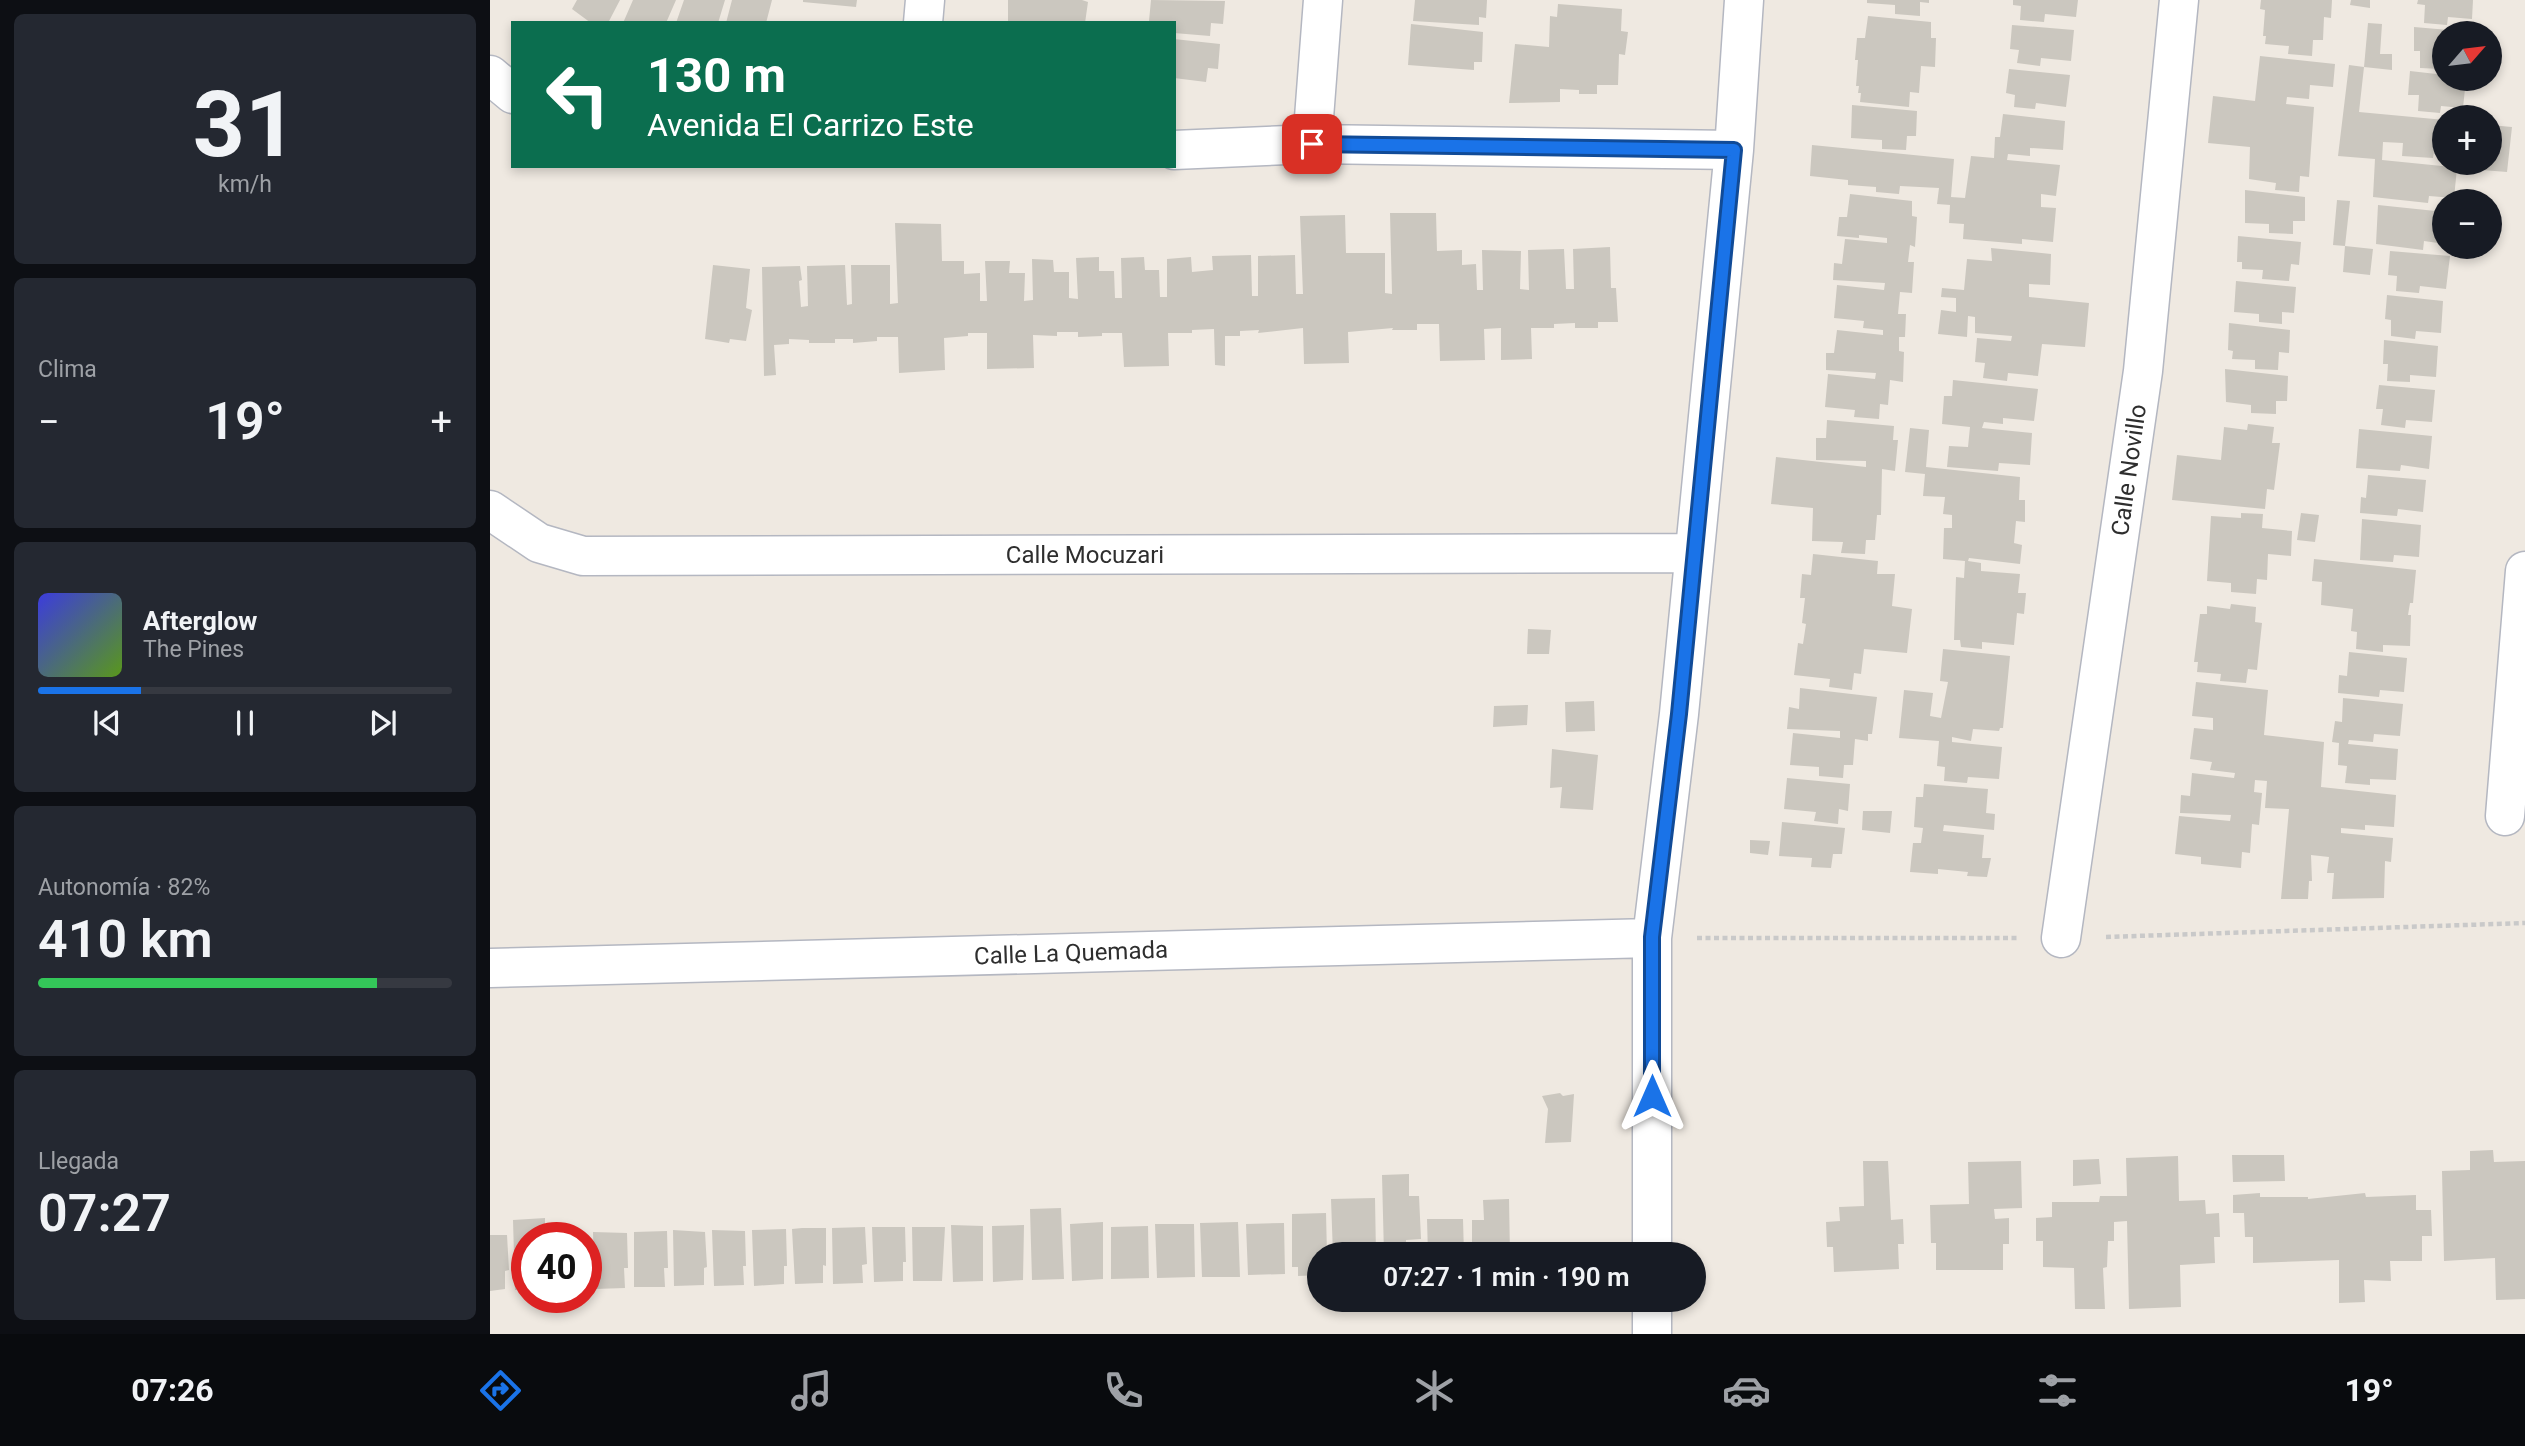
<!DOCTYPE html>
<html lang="es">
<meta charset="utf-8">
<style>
body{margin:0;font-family:Roboto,sans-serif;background:#242831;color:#f1f3f6;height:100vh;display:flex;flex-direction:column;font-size:26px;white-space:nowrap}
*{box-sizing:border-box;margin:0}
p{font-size:23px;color:#9ea1a6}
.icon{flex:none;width:38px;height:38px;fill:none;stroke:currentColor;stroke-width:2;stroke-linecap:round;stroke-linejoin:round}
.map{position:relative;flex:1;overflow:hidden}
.drawer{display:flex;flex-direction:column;gap:14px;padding:14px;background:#0d0f14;width:490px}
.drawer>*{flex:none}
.guide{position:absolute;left:21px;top:21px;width:665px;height:147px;border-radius:0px;box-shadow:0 4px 10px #0003;background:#0b6e4f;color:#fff;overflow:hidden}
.needle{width:46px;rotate:62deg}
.buttons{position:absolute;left:1942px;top:21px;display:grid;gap:14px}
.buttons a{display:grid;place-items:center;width:70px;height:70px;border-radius:50%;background:#171b24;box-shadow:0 4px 10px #0003;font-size:35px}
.speed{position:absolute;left:21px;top:1222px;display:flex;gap:14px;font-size:35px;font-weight:700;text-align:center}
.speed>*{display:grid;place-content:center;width:91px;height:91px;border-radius:50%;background:#171b24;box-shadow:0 4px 10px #0003;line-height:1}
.speed .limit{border:10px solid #d22;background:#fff;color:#111}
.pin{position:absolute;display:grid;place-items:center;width:60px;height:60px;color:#fff;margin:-30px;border-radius:14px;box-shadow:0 4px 10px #0006}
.me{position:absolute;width:77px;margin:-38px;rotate:0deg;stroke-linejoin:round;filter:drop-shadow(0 0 5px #0008)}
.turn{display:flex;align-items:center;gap:24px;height:147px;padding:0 21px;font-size:32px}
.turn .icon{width:91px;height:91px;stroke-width:2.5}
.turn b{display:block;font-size:49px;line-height:60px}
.big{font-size:52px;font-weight:600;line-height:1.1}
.drawer .card{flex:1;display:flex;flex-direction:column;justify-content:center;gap:10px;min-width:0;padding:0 24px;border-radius:10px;background:#242831}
.drawer .dial{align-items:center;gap:0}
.dial b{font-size:91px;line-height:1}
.song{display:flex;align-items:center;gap:21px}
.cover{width:84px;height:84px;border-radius:10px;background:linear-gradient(135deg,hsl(240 70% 55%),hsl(90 70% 35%))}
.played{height:7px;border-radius:4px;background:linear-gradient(90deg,#1a73e8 25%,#363941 25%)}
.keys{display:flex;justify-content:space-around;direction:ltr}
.heat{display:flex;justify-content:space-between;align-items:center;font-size:38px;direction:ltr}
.charge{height:10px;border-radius:5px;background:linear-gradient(90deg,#34c759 82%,#363941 0)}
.trip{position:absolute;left:817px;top:1242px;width:399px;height:70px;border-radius:35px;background:#171b24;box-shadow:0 4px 10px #0003;font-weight:600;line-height:70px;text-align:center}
.dock{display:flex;height:112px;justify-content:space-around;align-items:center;background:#090b0e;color:#9ea1a6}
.dock .icon{width:49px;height:49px}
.dock .selected{color:#1a73e8}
.dock b{font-size:32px;color:#f1f3f6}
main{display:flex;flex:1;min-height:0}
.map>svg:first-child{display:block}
.building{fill:#cbc7bf}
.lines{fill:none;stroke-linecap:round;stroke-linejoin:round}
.minor-casing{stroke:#b4b7c1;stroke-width:41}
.path{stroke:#c9c9c9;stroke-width:4.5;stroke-dasharray:5 3.5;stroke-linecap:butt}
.minor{stroke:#fff;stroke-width:38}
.route-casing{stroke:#114b97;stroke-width:18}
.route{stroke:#1a73e8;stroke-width:12}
.labels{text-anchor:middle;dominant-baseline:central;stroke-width:5;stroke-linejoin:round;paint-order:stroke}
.street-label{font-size:24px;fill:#2e2e2e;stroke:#fff}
</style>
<main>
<section class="drawer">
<div class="card dial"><b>31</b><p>km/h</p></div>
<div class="card"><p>Clima</p>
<div class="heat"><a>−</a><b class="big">19°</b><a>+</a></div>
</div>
<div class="card">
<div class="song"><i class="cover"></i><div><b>Afterglow</b><p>The Pines</p></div></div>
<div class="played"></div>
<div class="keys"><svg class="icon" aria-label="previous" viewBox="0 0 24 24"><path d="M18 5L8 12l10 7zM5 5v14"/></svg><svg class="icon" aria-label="pause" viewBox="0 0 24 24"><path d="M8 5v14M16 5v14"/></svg><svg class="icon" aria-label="next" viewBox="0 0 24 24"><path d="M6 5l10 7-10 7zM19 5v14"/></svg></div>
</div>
<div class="card"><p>Autonomía · 82%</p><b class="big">410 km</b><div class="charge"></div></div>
<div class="card"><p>Llegada</p><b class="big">07:27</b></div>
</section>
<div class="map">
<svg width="2035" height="1334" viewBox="0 0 2035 1334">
<rect width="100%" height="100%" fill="#efe9e1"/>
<path class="building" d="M87 0H130L118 23H101L82 9Z
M143 0H186L176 23H133Z
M194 0H235L228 23H186Z
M242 0H282L276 23H236Z
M313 0H367L366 7 313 2Z
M518 0H592L598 2 595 23H518Z
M661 0 735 1 733 24 721 23 720 36 684 33V23L659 21Z
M925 0H997L996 18 989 17V25L923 21Z
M1377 0H1439V3L1430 2V16L1405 14V5L1377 3Z
M1523 0H1588L1586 17 1555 14 1554 22 1530 20 1531 6 1523 5Z
M1771 0H1842L1841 18 1834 17 1833 40H1823L1822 56 1798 54 1799 46 1775 44 1776 36H1773L1775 10 1770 9Z
M1861 0H1880V8L1860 5Z
M1928 0H1983L1982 19 1958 17 1957 25 1934 23 1935 5 1927 4Z
M1068 4 1132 9 1131 31 1138 32 1135 55 1129 54 1128 85H1107V94H1089V90L1070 89V102L1019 103 1025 44 1059 47 1060 16 1067 17Z
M1378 16 1441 22V38H1446L1445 67 1431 66 1429 93 1420 92 1419 107 1370 102 1371 93H1368L1369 86H1366L1368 60H1365L1367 38H1375Z
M1878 23 1892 24 1890 54H1902V70L1874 67Z
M921 24 993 32 992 62H984V70L918 65Z
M1522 25 1584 30 1581 61 1551 58 1550 66 1527 63 1529 50 1520 49Z
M1924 27 1970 31V33H1955V62L1952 61 1951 69 1930 68V51H1924Z
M684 39 730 44 728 69 718 68 716 82 684 78Z
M1770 56 1845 64 1843 87 1820 85 1819 99 1797 97 1796 104 1824 107 1819 177 1810 176 1809 192 1785 190 1786 183 1759 179 1760 147 1718 143 1723 96 1765 101Z
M1859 65 1874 67 1869 112 1955 120V152L1944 151 1943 158 1912 156 1913 143 1893 142 1892 160 1962 167 1963 163H2000V125L2022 127 2017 172 1967 168 1964 198 1939 196 1938 203 1883 197 1885 159 1848 156Z
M1519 69 1580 75 1576 107 1546 103 1545 109 1524 107 1525 95 1516 93Z
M1920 71 1955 75V79H1976L1973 108 1951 106 1950 113 1928 111 1929 95H1918Z
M1362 105 1427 111 1426 136H1417L1416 150 1392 149V140L1361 138Z
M1513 114 1575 121 1573 150 1540 148V156L1518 154 1517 160 1570 165 1566 196 1551 194V207L1566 208 1563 242 1532 239V244L1473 239 1474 224 1459 223 1460 205 1447 204 1449 188 1410 186 1409 194 1386 192V187L1358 185V180L1320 176 1322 145 1464 159 1461 197 1475 198 1481 156 1504 158 1505 137H1510Z
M1755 190 1815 197V221H1803V234L1779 233V224L1755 223Z
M1360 194 1422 201V216L1427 217 1425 247 1420 245 1418 262H1424L1422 293 1410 292 1408 314H1416L1415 337H1409V351L1414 352 1413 382 1400 380 1398 405 1390 404 1389 419 1364 417 1365 410 1335 407 1338 374 1385 379 1386 373 1336 370V353H1344L1347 330 1393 335V330L1373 328 1374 321 1344 318 1347 285 1394 290 1395 283 1343 280 1344 263 1352 264 1355 239 1397 243V238L1369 235V238L1347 236 1349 217H1357Z
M1847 200 1860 201 1855 246 1843 245Z
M1888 205 1955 212V244L1934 241 1933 250 1886 244Z
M900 213H946L947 251 972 250V265L986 264 987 290H993L992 250 1031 251 1030 289 1039 290 1038 250 1074 249 1076 289H1084L1083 249 1120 247 1121 288H1126L1128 322H1108V328H1085V323L1064 324V328H1041L1042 359 1011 360V328L994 329 995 360 950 361 949 324H927V330H902L903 328 858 332 859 363 814 364 813 328 768 333 769 330 750 331V336H735V366L725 365 724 329 702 330V333H678L679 366 634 367 632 333H612V336L588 337V332H567V336L543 335 544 368 497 369V333H478V336L454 338 455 370 409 373 408 337H387V341L363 343V339H345V343H319V340L299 339V344L284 345 286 375 274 376 272 267 310 266 312 280 309 281 311 307 318 306 317 266 355 265 357 305 362 304 361 265H400V304L408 303 405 223 451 224 452 261H474V274L490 273V301H497L495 261H520L519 273H535L534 301 543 300 542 259 563 260 564 272H579V298L588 299 586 258 609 257V271H624L625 298H632L631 258 654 257 655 270H669L670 297H677V259L701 257 702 272 723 270 722 256 761 255 762 296H768V256L805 255 806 294H813L810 216 855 215 856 253H895V293L902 294Z
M1748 236 1811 242 1809 265 1801 264 1799 281 1772 279 1773 270 1752 269V262H1747Z
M1855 246 1883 249 1880 275 1853 272Z
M1501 248 1561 254 1560 285 1539 284V297L1599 303 1595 347 1552 344 1548 376 1518 373 1517 381 1493 378 1495 363 1485 362 1487 338 1521 341 1522 336 1485 333V317L1478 316 1477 337 1448 334 1451 310 1466 312V298L1451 297 1452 288 1474 290 1477 259 1502 261Z
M1900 251 1960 256 1956 289 1930 286 1929 293 1906 291 1907 276 1898 275Z
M223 265 260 269 256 308 262 310 256 341 240 339 239 343 215 339Z
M1746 281 1806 287 1804 313 1792 312V324L1769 322V314L1744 312Z
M1897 295 1953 301 1951 333 1926 331 1925 339 1901 336V320L1895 319Z
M1739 323 1800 330 1799 353 1789 352 1788 370 1765 369V360L1742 359 1743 351 1738 350Z
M1894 340 1948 346 1946 377 1920 375V382L1897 381 1898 364H1893Z
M1735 369 1798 376 1797 401H1786V414L1761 413V405L1736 402Z
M1463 380 1548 389 1544 421 1513 418V424L1494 422 1492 428 1542 433 1540 465 1509 463 1508 471 1457 467 1459 446 1478 447 1480 427 1452 424 1454 396H1462Z
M1889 385 1945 390 1942 422 1916 420 1915 428 1891 425 1893 409H1886Z
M1337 420 1404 426 1403 440H1408L1405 471 1392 469 1391 515H1387L1385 540H1376L1375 554 1351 553 1353 542 1322 541 1323 508 1281 504 1286 457 1376 467V461L1326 460V438H1336Z
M1758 424 1784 427 1782 443H1790L1784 490 1777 489 1775 509 1682 500 1687 455 1731 460 1734 427 1757 430Z
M1420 428 1439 430 1436 467 1530 477 1529 500H1535V522L1526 521 1524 543 1532 545 1530 564 1479 558 1478 561 1491 563V571L1530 574 1528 593H1536L1534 614 1527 613 1524 645 1492 642V649L1471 647 1470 640H1464L1466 577 1474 578 1475 561 1453 559 1454 528H1462V515L1453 514 1455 497 1433 496 1435 474 1415 472Z
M1869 429 1942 436 1939 469 1911 465 1910 471 1866 468Z
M1878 475 1936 480 1933 512 1908 509 1907 516 1870 513 1871 497 1876 498Z
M1751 513 1773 514 1772 528 1802 531 1801 556 1778 554 1777 580 1767 579 1766 594 1741 592V583L1717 581 1721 516 1751 518Z
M1811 513 1829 515 1825 542 1807 540Z
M1872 519 1931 525 1929 557 1904 555 1903 562 1870 560Z
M1323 554 1388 561 1387 574H1405L1402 606 1422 609 1417 653 1374 649 1371 674 1364 673 1362 690 1339 687 1340 679 1304 675 1308 643 1313 644 1316 624 1312 623 1315 598H1310L1312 574 1321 575Z
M1824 559 1926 570 1923 603H1920L1918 615H1921L1920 646 1893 645V652L1866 649 1867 632 1861 631 1863 609 1831 605 1832 582 1822 581Z
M1741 604 1766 607 1765 622 1772 623 1767 670 1758 669 1756 683 1730 681 1731 674 1707 672 1708 662H1704L1710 614H1717V606L1740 609Z
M1038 629 1061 630 1059 654H1037Z
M1453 649 1520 656 1513 728H1510L1509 731 1483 729 1481 741 1462 737V742L1512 747 1509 779 1478 777 1477 783 1454 781 1455 767 1447 766 1449 741 1409 738 1414 690 1443 693 1440 716 1451 718 1458 682 1450 681Z
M1859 652 1917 658 1914 692 1890 690 1889 697 1848 693 1849 675 1857 676Z
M1706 682 1778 690 1774 735 1834 742 1831 787 1906 795 1904 827 1875 825V830L1851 828V833L1903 838 1901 862 1895 861 1894 898 1842 899 1844 873H1837L1839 857 1821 855 1822 881H1819L1818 899H1791L1799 809 1775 808 1777 781 1765 780 1764 792 1772 793 1769 825 1762 824 1760 853 1752 852 1751 868 1711 864V857L1685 854 1689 816 1740 821 1741 815 1690 813 1691 795 1700 796 1702 773 1744 778 1745 773 1720 770 1722 762 1700 759 1704 728 1723 730V718L1702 716Z
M1310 688 1387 697 1382 734H1378V741L1365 739 1363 765H1354L1353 778 1329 776V767L1300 765 1303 733 1350 738V731L1297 729 1299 707 1309 709Z
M1853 698 1913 704 1910 736 1884 734 1883 742 1859 740 1858 744 1908 749 1906 780 1880 779V785L1855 783 1857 766 1848 765 1849 743 1842 742 1845 721 1852 722Z
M1104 701 1105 731 1076 732 1075 702Z
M1038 705 1037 725 1003 727 1004 706Z
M1062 749 1108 755 1103 810 1070 808 1072 787 1060 788Z
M1297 778 1360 784 1358 811 1349 809 1348 824 1324 821 1326 812 1294 809Z
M1434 784 1498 789 1496 813 1505 814 1504 830 1454 825 1453 831 1494 835 1492 858H1501L1497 877 1477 876 1478 872 1448 869V874L1420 872 1423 843H1431L1433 828 1424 827 1426 797H1433Z
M1373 811H1402L1400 833 1372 830Z
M1292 822 1355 828 1352 854H1343L1341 868 1321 867 1322 858 1289 856Z
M1260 840 1280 841 1278 855 1260 853Z
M1070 1093 1073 1096 1084 1094 1081 1142 1055 1143 1058 1109 1052 1096Z
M2003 1150 2004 1162 2035 1161V1299L2006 1300 2005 1258 1954 1261 1952 1171 1980 1170V1151Z
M1742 1155H1794L1795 1181 1743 1182Z
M1688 1156 1689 1201 1715 1200 1716 1214 1729 1213 1730 1237H1724L1725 1263 1690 1265 1691 1307 1639 1309 1637 1221 1624 1222V1241H1618L1617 1267 1613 1268 1615 1309H1585L1584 1268 1553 1267V1241H1546V1218L1562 1217V1202H1609L1610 1196H1637L1636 1158Z
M1609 1159 1611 1184 1583 1186V1160Z
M1373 1161H1398L1401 1220 1413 1219 1414 1244H1408L1409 1269 1344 1272 1343 1247H1337L1336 1222 1350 1221 1349 1207 1374 1206Z
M1531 1161 1532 1208 1504 1209 1505 1219 1519 1218V1244H1513V1270H1446V1243H1441L1440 1205 1479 1204 1478 1162Z
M919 1174V1196H929L931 1239 916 1240V1255H894L892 1175Z
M1770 1193V1197H1818V1199L1875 1193 1876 1197 1926 1195V1210H1941L1942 1236H1932V1261H1900L1901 1281 1874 1280 1875 1302 1849 1303V1260L1763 1263V1237H1755L1754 1213H1743V1195Z
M885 1198 886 1255H843L841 1199Z
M1019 1199 1020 1255H982V1220H994L993 1200Z
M571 1208 574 1279 542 1280 540 1209Z
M836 1213 837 1255H830V1275L808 1276V1267H802V1214Z
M55 1218V1234H58V1237H37V1290H25L23 1220Z
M937 1219H973L974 1255H938Z
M613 1222V1279L582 1281 580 1224Z
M748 1222 750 1277H712L710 1223Z
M794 1223 795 1274 758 1275 756 1224Z
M665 1224H704L705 1277 667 1278Z
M461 1225 493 1226V1281L463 1282Z
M534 1225 533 1280 503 1282 502 1226Z
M658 1226 659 1278 621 1279V1227Z
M375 1227 377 1264 372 1265 373 1283 343 1284 342 1228Z
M382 1227H415L416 1262H413V1281L384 1282Z
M422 1227H455L452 1281H423Z
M312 1228H336V1266L333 1265V1283L305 1284 302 1229Z
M296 1229 297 1266H294V1284L264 1286 262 1230Z
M183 1230 215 1232 217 1267 214 1268V1285L184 1286Z
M222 1230 255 1231 256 1266H253L254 1285 224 1286Z
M177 1231 178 1268H174L175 1287H144V1232Z
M64 1232 97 1234V1237H64Z
M103 1232 137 1233 138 1268H134L135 1288 105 1289Z
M0 1235H17L19 1270 15 1271V1289L0 1291Z"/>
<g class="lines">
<defs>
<path id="minor" d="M433 23 435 0
M0 75 23 94
M822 144 833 0
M684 150 822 144 1244 150
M0 510 49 543 93 556 1203 553
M2015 816 2035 571
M1571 938 1653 371 1689 0
M0 968 1162 938
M1162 1255V938L1189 714 1244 150 1254 0
M1162 1300V1334"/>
</defs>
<use href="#minor" class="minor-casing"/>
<path class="path" d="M1616 937 2035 923
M1207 938H1527"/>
<use href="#minor" class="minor"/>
</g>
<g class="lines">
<defs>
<path id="route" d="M822 144 1244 150 1189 714 1162 937V1096"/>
</defs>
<use href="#route" class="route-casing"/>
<use href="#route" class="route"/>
</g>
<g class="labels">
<g class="street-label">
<text transform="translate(1639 470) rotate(-82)">Calle Novillo</text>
<text x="595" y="555">Calle Mocuzari</text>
<text transform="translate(581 953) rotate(-2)">Calle La Quemada</text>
</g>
</g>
</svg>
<div class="buttons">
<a><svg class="needle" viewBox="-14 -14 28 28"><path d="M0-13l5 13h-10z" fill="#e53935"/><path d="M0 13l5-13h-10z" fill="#9ea1a6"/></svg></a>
<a>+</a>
<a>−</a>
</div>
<div class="speed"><div class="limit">40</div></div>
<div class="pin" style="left:822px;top:144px;background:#d93025"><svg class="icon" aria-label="arrive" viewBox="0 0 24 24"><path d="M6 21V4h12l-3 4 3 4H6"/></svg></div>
<svg class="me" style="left:1162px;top:1096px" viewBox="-20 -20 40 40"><path d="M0-17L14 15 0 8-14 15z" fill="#1a73e8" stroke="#fff" stroke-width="4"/></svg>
<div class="trip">07:27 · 1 min · 190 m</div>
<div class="guide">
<div class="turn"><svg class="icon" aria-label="left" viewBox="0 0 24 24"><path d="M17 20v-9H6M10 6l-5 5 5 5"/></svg><div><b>130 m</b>Avenida El Carrizo Este</div></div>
</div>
</div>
</main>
<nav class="dock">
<b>07:26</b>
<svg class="icon selected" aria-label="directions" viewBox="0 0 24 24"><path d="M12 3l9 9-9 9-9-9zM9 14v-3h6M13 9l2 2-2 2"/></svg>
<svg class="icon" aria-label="music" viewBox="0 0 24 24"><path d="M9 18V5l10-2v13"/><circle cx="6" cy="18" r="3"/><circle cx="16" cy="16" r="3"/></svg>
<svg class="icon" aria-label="phone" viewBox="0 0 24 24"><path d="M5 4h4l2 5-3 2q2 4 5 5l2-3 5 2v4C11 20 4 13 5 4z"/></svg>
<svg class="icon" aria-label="climate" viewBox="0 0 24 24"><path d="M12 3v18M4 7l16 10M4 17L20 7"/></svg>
<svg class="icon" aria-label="car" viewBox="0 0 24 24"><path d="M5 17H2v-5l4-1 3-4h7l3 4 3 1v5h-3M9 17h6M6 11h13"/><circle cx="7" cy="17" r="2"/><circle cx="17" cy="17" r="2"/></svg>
<svg class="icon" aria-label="filters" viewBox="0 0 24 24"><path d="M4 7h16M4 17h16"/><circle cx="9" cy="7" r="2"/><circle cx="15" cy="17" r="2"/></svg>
<b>19°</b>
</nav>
